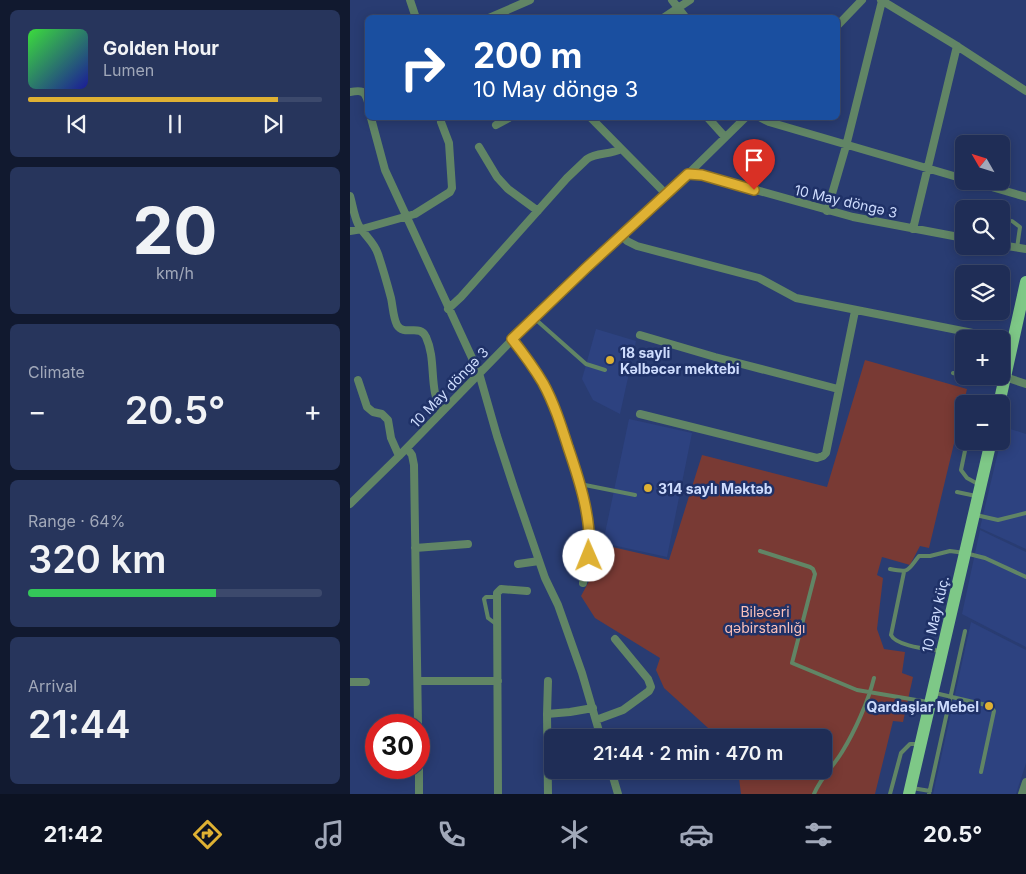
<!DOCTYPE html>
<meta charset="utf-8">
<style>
body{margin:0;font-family:Inter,sans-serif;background:#27355c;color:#f1f3f6;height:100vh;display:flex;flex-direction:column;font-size:19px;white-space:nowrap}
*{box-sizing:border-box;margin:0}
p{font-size:16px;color:#a1a8b9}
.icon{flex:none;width:28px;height:28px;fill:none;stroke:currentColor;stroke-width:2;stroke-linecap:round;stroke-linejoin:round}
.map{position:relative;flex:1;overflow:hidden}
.side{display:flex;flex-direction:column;gap:10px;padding:10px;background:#11192f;width:350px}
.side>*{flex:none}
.top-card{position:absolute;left:15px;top:15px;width:475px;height:105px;border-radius:8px;box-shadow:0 2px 12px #0003,0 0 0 1px #3c496c;background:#1a4fa0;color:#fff;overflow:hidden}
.needle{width:32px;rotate:309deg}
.fabs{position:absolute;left:605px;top:135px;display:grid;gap:10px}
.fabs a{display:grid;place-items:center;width:55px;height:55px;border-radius:8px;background:#1f2d56;box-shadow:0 2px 12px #0003,0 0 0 1px #3c496c;font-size:25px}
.speed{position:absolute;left:15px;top:714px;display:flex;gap:10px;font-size:25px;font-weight:700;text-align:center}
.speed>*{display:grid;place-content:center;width:65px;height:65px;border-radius:50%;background:#1f2d56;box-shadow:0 2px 12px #0003,0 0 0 1px #3c496c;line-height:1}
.speed .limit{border:8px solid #d22;background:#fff;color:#111}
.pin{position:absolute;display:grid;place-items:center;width:42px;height:42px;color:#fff;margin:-51px -21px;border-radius:50% 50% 50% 0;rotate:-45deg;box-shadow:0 0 5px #0007}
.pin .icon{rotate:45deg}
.me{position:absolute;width:55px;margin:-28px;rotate:359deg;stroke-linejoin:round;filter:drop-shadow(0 0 4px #0008)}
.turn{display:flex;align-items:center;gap:18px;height:105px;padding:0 25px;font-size:22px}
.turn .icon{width:65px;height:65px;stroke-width:2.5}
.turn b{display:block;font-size:35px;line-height:42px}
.big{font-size:38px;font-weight:600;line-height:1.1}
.side .widget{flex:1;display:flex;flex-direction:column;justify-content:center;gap:8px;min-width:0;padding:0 18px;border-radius:8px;background:#27355c}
.side .dial{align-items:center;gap:0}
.dial b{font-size:65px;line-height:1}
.song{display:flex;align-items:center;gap:15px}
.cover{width:60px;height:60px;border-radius:8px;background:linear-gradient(135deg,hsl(120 70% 55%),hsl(240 70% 35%))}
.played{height:5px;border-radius:2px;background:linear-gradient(90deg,#dfb133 85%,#3c496c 85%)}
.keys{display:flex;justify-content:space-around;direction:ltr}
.heat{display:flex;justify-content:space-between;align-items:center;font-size:28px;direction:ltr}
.charge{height:8px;border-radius:4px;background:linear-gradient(90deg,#34c759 64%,#3c496c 0)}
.trip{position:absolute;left:194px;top:729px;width:288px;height:50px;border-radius:8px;background:#1f2d56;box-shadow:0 2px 12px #0003,0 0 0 1px #3c496c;font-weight:600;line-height:50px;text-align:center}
.tab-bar{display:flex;height:80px;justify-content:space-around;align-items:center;background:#0c1222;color:#a1a8b9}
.tab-bar .icon{width:35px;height:35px}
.tab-bar .current{color:#dfb133}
.tab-bar b{font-size:22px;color:#f1f3f6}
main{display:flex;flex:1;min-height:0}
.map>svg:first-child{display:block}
.built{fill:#2d4280}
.green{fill:#793a34}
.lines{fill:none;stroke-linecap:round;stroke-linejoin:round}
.lane{stroke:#618565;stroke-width:4}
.street{stroke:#618565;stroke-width:8}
.primary{stroke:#7ec887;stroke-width:12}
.route-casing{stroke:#917321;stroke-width:12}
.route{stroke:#dfb133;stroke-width:9}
.poi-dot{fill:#dfb133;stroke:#1f3167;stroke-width:2}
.labels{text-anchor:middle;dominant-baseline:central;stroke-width:5;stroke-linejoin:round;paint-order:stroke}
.street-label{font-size:14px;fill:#cedcfd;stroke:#1f3167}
.poi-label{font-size:14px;font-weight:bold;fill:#cedcfd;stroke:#1f3167;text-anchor:start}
.park-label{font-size:14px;fill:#fac0b9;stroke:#1f3167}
</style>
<main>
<section class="side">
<div class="widget">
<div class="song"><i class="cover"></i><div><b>Golden Hour</b><p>Lumen</p></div></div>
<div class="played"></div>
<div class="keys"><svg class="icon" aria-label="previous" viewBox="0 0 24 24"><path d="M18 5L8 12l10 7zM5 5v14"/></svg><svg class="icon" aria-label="pause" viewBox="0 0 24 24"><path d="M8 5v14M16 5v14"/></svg><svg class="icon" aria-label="next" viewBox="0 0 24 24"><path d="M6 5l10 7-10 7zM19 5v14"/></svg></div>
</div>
<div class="widget dial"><b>20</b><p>km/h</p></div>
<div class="widget"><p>Climate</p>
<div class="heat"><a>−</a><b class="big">20.5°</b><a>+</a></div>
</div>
<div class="widget"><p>Range · 64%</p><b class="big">320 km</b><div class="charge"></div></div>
<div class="widget"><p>Arrival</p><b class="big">21:44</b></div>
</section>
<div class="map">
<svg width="676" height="794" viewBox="0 0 676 794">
<rect width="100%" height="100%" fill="#293c72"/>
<path class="built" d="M246 329 286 341 270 414 243 400 232 379Z
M279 419 342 433 317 557 253 543Z
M654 427 676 434V549L630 528Z
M630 530 676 552V647L612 614Z
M621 622 676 650V763L666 794H583Z"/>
<path class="green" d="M515 360 617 389 579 548 570 546 560 565 532 557 527 575 533 578 527 629 534 649 555 652 552 673 563 677 553 722 543 721 525 794H391L388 770H472V738L368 737 314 688 306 670 310 658 245 618 231 596 258 546 319 560 352 455 477 487Z"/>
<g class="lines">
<path class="lane" d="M662 221 670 227 667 248
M184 318 236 364 255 370
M603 373 614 376
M616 376 651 383
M617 441 611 470 617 478 628 484
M230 484 285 495
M607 492 626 496
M626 515 648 520 676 513
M410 551 460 567 463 569 465 574 442 663 507 690 578 702
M540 569C560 573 557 571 569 556H580L600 551 615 553 635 558 676 577
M554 572 541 635C546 646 578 649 590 651
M146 624 138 618 134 599 136 597H147
M585 693 636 705 641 707 644 711 631 772
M562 788 580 791
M464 794C471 777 483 767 492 752 505 731 518 702 524 678
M540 794 551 753 560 744H569
M579 794 615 631"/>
<path class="street" d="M60 0 66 18
M322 0 336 18
M531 0 607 46 676 91
M139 18 180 0
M313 18 340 0
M488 25 512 0
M0 92C11 90 15 90 18 102
M21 118 35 170 129 373 147 436 164 488 195 578 208 605 232 673 251 738
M241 118 316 194
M358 118 375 137
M411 118 419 122 614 179
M146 125 159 118
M129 147 147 177 158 189 188 211
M338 174 395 118
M621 181 676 197
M0 196C3 206 4 217 9 226 15 236 24 242 28 254 33 269 37 283 41 298 43 307 43 317 47 325 54 337 70 323 76 337 87 361 78 389 92 411
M477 211 496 146 532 1
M563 229 607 46
M0 231 12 229 65 214 100 192 102 188 99 143 91 122
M272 235 277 241 287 246 409 278 446 298 663 341
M651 245 676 249
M98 309 111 297 217 178 237 159C247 152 260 155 271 149
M290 335 365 357 488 389
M163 339 193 382 203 404 230 484 236 510 240 546 233 583
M655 377 676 384
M8 380 17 407 23 412 32 414 38 420 41 438 49 456
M290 414 467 458 473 456 476 453 505 311
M57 448 62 455 64 465 68 725
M0 504 49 456 163 339 236 268 338 174 352 175 503 217 614 238
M65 548 118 544
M168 564 189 561
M68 681H148
M0 682H16
M197 714 198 681
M246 720 273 710 299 691 301 687 298 679 265 639
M69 768V794
M261 770 268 794
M148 794 147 593 151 589 177 591
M198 794 197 714 220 712 243 708
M672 794 676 782"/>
<path class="primary" d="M649 404 676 282
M559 794 641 441"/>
</g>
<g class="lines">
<defs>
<path id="route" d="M239 556C242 519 230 482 218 447 211 425 204 403 193 383 184 368 173 353 162 339L236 268 338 174 352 175 404 190"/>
</defs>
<use href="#route" class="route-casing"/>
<use href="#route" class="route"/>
</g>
<g class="poi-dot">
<circle cx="260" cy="360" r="5"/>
<circle cx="298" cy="488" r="5"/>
<circle cx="639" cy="706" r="5"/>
</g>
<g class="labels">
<g class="street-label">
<text transform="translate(496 201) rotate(13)">10 May döngə 3</text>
<text transform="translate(99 387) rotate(-46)">10 May döngə 3</text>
<text transform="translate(585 614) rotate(-77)">10 May küç.</text>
</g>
<g class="poi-label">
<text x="270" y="352">18 sayli<tspan x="270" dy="16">Kəlbəcər mektebi</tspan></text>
<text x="308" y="488">314 saylı Məktəb</text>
<text x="629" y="706" text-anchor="end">Qardaşlar Mebel</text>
</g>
<g class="park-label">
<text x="415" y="611">Biləcəri<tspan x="415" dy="16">qəbirstanlığı</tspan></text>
</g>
</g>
</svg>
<div class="fabs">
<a><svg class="needle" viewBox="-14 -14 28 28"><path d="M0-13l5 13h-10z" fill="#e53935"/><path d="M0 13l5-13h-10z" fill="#a1a8b9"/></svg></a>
<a><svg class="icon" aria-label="search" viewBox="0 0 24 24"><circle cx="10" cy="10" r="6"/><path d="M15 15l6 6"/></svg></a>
<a><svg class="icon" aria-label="layers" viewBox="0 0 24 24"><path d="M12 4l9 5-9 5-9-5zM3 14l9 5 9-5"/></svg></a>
<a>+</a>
<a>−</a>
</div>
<div class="speed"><div class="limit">30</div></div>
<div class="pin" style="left:404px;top:190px;background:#d93025"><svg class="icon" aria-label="arrive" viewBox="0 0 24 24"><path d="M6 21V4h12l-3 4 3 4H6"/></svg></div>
<svg class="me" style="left:239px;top:556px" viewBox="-20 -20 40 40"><circle r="19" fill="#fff"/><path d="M0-13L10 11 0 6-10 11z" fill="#dfb133"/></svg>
<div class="trip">21:44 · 2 min · 470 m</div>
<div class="top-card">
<div class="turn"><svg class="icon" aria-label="right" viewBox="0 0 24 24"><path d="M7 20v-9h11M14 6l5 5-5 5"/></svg><div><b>200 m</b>10 May döngə 3</div></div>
</div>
</div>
</main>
<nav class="tab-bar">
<b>21:42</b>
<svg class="icon current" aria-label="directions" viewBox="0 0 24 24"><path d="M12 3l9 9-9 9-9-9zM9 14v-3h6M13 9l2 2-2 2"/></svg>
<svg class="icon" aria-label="music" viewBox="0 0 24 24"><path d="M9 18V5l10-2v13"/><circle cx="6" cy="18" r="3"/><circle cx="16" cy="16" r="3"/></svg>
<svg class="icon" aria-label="phone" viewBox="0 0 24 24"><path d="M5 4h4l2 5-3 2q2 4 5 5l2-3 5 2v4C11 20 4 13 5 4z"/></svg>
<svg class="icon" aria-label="climate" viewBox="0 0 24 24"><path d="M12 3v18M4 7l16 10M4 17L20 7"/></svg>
<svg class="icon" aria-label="car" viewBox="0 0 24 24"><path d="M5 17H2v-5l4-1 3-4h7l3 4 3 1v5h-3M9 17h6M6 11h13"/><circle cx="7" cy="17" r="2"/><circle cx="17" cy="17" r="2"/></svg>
<svg class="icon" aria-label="filters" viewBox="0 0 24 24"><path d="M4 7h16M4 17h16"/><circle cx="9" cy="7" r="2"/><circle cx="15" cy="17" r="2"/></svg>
<b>20.5°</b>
</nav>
